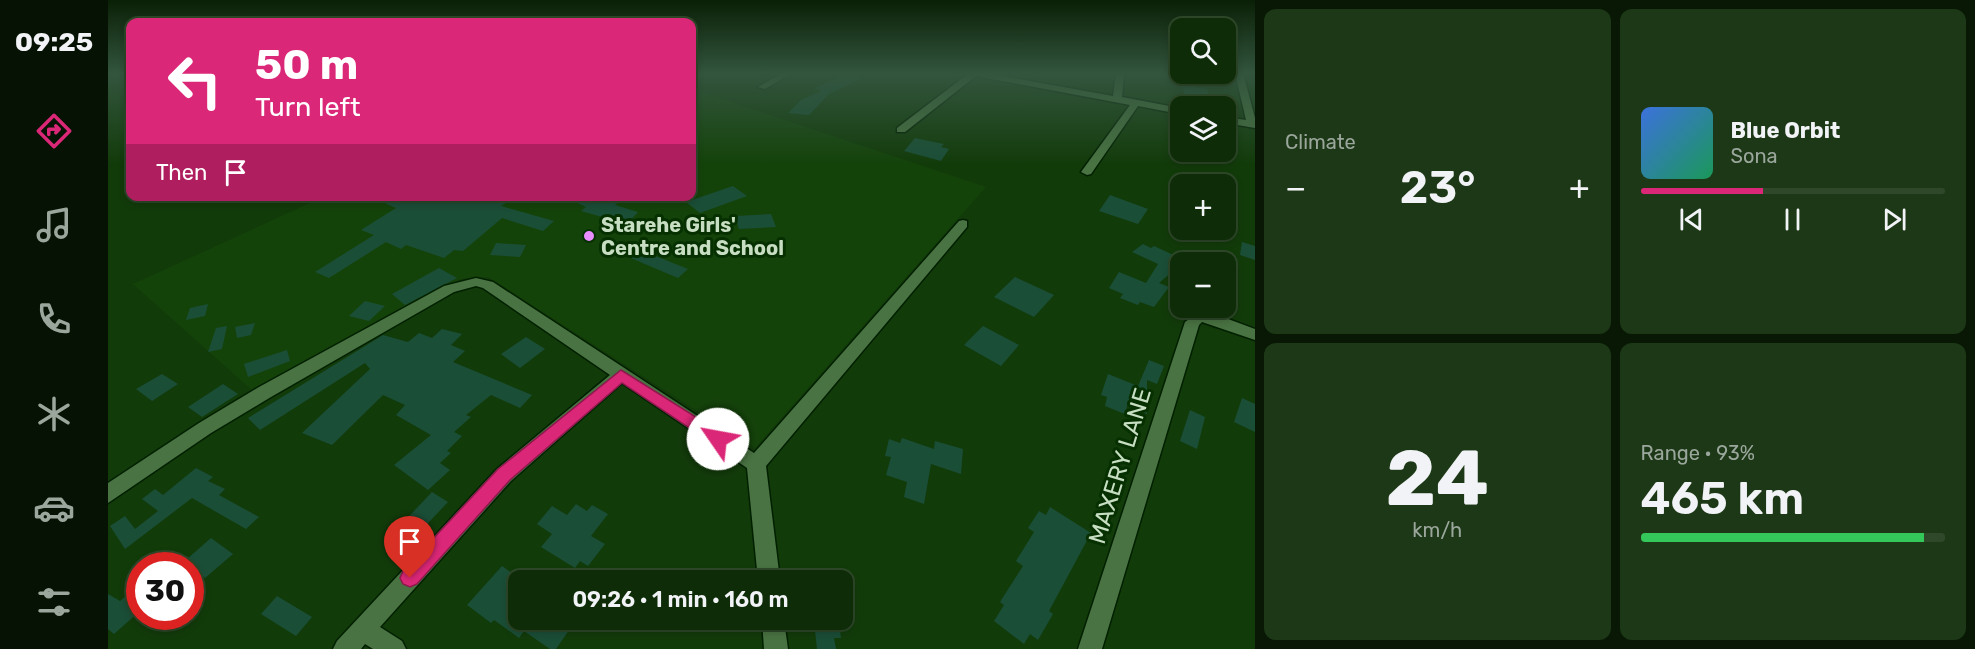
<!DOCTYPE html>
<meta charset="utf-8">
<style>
body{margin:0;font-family:Rubik,sans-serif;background:#1c3816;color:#f1f3f6;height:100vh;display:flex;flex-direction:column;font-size:22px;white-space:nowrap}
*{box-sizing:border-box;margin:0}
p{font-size:20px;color:#9ba79c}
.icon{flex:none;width:33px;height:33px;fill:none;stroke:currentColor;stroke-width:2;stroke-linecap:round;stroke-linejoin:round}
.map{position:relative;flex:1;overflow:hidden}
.panel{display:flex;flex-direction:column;gap:9px;padding:9px;background:#081804;width:720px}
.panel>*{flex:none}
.guide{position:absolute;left:18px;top:18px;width:570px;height:183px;border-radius:12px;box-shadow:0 3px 9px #0003,0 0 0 2px #2e4829;background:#db2777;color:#fff;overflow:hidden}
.buttons{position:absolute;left:1062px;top:18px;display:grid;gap:12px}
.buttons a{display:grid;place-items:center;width:66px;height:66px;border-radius:12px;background:#0e2c08;box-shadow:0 3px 9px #0003,0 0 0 2px #2e4829;font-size:30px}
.speed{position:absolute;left:18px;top:552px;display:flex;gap:12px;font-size:30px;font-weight:700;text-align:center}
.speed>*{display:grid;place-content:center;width:78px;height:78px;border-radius:50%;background:#0e2c08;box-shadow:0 3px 9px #0003,0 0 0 2px #2e4829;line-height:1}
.speed .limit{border:9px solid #d22;background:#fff;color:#111}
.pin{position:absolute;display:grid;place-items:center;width:51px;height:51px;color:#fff;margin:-62px -26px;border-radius:50% 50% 50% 0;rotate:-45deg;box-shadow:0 0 6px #0007}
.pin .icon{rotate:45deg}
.me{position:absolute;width:66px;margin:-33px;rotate:303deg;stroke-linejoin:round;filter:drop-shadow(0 0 4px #0008)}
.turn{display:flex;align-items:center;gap:21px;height:126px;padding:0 30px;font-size:27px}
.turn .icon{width:78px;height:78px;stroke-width:2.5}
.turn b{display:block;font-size:42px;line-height:51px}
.then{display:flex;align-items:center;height:57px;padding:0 30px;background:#0003;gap:12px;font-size:22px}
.big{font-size:45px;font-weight:600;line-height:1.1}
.panel .tile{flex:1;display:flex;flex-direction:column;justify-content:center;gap:9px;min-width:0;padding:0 21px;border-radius:12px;background:#1c3816}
.panel .dial{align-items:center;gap:0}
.dial b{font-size:78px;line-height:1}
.song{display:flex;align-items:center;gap:18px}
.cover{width:72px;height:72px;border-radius:9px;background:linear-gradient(135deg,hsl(220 70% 55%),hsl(150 70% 35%))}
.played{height:6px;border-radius:3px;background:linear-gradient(90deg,#db2777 40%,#2e4829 40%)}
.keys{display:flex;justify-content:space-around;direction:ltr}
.heat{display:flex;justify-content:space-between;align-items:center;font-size:33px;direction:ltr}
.charge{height:9px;border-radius:4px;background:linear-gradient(90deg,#34c759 93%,#2e4829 0)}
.panel .tiles{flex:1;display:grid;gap:9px;grid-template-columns:repeat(2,1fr)}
.trip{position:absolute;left:400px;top:570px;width:345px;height:60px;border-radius:12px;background:#0e2c08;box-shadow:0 3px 9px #0003,0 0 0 2px #2e4829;font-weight:600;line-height:60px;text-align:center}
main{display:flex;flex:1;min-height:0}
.menu{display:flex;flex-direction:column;width:108px;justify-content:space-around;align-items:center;background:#061203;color:#9ba79c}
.menu .icon{width:42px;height:42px}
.menu .selected{color:#db2777}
.menu b{font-size:27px;color:#f1f3f6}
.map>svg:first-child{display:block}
.built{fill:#14430a}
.building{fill:#1b4e37}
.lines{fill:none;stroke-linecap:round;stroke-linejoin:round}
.minor-casing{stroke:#022000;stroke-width:3}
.minor{fill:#497342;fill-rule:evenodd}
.route{fill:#db2777;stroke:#8e194d;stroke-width:1.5}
.poi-dot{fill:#ea8dfd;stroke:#063000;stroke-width:2}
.labels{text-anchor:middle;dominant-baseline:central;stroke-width:6;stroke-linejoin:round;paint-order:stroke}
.poi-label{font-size:20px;font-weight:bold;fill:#c7dec3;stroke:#063000;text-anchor:start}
.near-street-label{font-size:24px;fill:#c7dec3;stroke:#063000}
</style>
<main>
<nav class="menu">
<b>09:25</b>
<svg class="icon selected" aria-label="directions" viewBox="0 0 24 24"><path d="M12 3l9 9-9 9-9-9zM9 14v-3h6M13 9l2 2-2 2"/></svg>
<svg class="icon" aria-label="music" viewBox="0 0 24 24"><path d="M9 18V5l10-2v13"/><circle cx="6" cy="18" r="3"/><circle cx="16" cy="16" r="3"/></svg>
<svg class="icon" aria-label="phone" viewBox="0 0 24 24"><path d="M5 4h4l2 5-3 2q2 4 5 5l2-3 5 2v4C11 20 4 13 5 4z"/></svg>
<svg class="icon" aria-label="climate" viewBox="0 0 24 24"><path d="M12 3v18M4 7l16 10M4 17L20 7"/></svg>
<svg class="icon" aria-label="car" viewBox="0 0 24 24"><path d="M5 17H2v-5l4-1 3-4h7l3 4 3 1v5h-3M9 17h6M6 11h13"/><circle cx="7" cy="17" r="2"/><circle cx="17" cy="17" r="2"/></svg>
<svg class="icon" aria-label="filters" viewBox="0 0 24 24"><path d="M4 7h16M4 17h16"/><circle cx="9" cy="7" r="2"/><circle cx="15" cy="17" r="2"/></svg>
</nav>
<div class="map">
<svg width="1147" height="649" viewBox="0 0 1147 649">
<rect width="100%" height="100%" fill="#123b0a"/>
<path class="built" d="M584 89 878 187 647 448 380 277 353 279 146 392 25 284 215 197 584 196Z"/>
<path class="building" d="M740 73 755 78 721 94 701 115 680 113 693 100 713 91 707 88Z
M1074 85 1099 89 1102 101 1077 97Z
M807 138 836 144 833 147 841 149 833 161 796 151Z
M625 186 639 196 592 213 578 202Z
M1002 195 1040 209 1030 224 991 211Z
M261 196H409L393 206 446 221 435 231 394 218 355 251 346 250 336 258 298 245 293 249 278 242 221 278 207 272 266 235 253 230 288 208Z
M454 196H518L507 205 530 212 519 224 473 211 478 207Z
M663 214 668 227 631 229 627 216Z
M1134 242 1147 246V260L1132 255Z
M388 243 418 245 412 257 382 255Z
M1035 244 1043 248 1046 246 1078 261 1072 262V265L1051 283 1061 287 1046 307 1032 302 1030 305 1012 298 1015 294 1001 288 1011 272 1038 283 1050 264 1024 252Z
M528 248 580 269 570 278 518 256Z
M331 268 349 278 297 305 284 294Z
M907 277 946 295 926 317 886 297Z
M257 301 277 306 261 321 241 316Z
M100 304 97 316 78 320 82 308Z
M147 323 143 335 129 338 127 327Z
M119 326 114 349 100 352 108 328Z
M875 326 911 345 893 366 856 345Z
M334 329 354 334 343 345 357 351 345 362 424 395 412 408 383 395 358 415 363 417 346 432 354 436 339 451 343 453 332 463 342 470 320 490 286 465 323 435 288 415 297 405 275 395 224 445 194 433 262 369 257 363 152 430 140 418 275 335 300 342 311 333 324 338Z
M418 337 437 349 412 368 393 354Z
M179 350 182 361 140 377 136 364Z
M1041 360 1056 366 1049 384 1039 380V414L1019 406 1017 414 997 406 999 397 993 395 1000 374 1030 386Z
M54 374 70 384 44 401 28 389Z
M115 384 130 394 94 417 80 407Z
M1134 398 1147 404V432L1126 422Z
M1082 410 1097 417 1089 449 1072 441Z
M794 438 826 449 827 441 855 449 853 474 823 464 816 504 796 497 799 482 778 475 783 457 777 456 781 439 792 443Z
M88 468 105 477 100 481 117 489 111 495 151 517 138 529 84 498 17 549 2 526 17 516 27 529 50 511 34 499 47 489 55 495Z
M324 492 340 502 305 539 289 529Z
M468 504 479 511 484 505 500 514 483 536 497 544 480 566 472 561 467 568 433 547 444 534 429 524 444 506 459 515Z
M942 507 983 533 941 611 945 614 930 640 922 634 916 644 886 621 896 605 892 602 915 566 908 561 926 532 920 528 931 511 938 515Z
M103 538 125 554 97 578 90 573 82 579V566H71Z
M394 566 411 578V620H468L448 649H442L416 631 411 638 386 620 383 623 359 605Z
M32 584V611L6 634 0 629V594L12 601Z
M169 596 204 617 188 636 153 614Z
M706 621 731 622 733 638H726L728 649H709Z"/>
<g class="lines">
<defs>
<path id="minor" d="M674 73H684L657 89 650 87Z
M861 73H878L1005 96 1008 73H1016L1014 97 1072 108V114L1030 106 983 174 979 175 973 172 1022 105 868 76 797 132H789V128Z
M1127 73H1135L1147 118V128L1118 123V117L1138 120Z
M855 220 859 221V227L658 466 672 580H650L639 468 514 383 403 481 272 627 294 641 298 649H265L257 644 253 649H225L229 641 389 469 502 375 375 288 368 286 346 292 163 397 103 433 0 503V483L91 423 151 387 336 286 368 278 385 282 646 453 851 221Z
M1091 312 1112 316 1147 329V340L1094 322 1091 325 994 649H970L1077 322Z
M654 620H676L680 649H656Z"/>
</defs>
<use href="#minor" class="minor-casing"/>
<use href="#minor" class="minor"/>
</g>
<linearGradient id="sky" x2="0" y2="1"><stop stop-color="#0a2006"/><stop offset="0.45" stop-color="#33553e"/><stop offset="1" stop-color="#33553e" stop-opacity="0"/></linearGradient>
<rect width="1147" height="164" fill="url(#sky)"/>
<path class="route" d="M513 370 615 434 618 439 615 443H604L514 383 402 480 309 584 302 587 295 584 292 578 295 571 390 469Z"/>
<circle class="poi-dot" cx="481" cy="236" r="6"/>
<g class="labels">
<g class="poi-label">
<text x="493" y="225">Starehe Girls'<tspan x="493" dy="23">Centre and School</tspan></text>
</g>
<g class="near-street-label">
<text transform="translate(1012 466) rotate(-73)">MAXERY LANE</text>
</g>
</g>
</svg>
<div class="buttons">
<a><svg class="icon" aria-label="search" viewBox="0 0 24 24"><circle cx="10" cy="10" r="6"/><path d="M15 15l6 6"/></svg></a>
<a><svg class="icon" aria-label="layers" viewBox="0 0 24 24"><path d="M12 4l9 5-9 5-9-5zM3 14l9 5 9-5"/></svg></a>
<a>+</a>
<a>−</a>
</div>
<div class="speed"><div class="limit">30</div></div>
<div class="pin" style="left:302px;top:578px;background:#d93025"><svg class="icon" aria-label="arrive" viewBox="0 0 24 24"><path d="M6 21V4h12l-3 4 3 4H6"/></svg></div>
<svg class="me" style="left:610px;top:439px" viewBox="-20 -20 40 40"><circle r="19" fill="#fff"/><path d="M0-13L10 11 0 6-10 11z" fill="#db2777"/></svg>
<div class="trip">09:26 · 1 min · 160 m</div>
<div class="guide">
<div class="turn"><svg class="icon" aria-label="left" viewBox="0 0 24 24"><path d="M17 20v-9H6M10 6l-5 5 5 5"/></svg><div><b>50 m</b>Turn left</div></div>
<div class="then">Then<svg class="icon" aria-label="arrive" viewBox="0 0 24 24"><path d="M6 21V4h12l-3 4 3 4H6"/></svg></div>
</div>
</div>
<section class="panel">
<div class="tiles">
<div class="tile"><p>Climate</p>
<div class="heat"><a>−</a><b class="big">23°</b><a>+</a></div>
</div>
<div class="tile">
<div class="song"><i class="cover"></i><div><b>Blue Orbit</b><p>Sona</p></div></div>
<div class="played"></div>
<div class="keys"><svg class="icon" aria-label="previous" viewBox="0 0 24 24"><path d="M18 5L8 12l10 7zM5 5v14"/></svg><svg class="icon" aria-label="pause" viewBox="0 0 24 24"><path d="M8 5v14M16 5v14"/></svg><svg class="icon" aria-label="next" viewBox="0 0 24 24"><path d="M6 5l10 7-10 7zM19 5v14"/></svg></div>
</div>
<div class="tile dial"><b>24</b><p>km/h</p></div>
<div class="tile"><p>Range · 93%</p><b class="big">465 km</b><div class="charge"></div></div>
</div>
</section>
</main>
